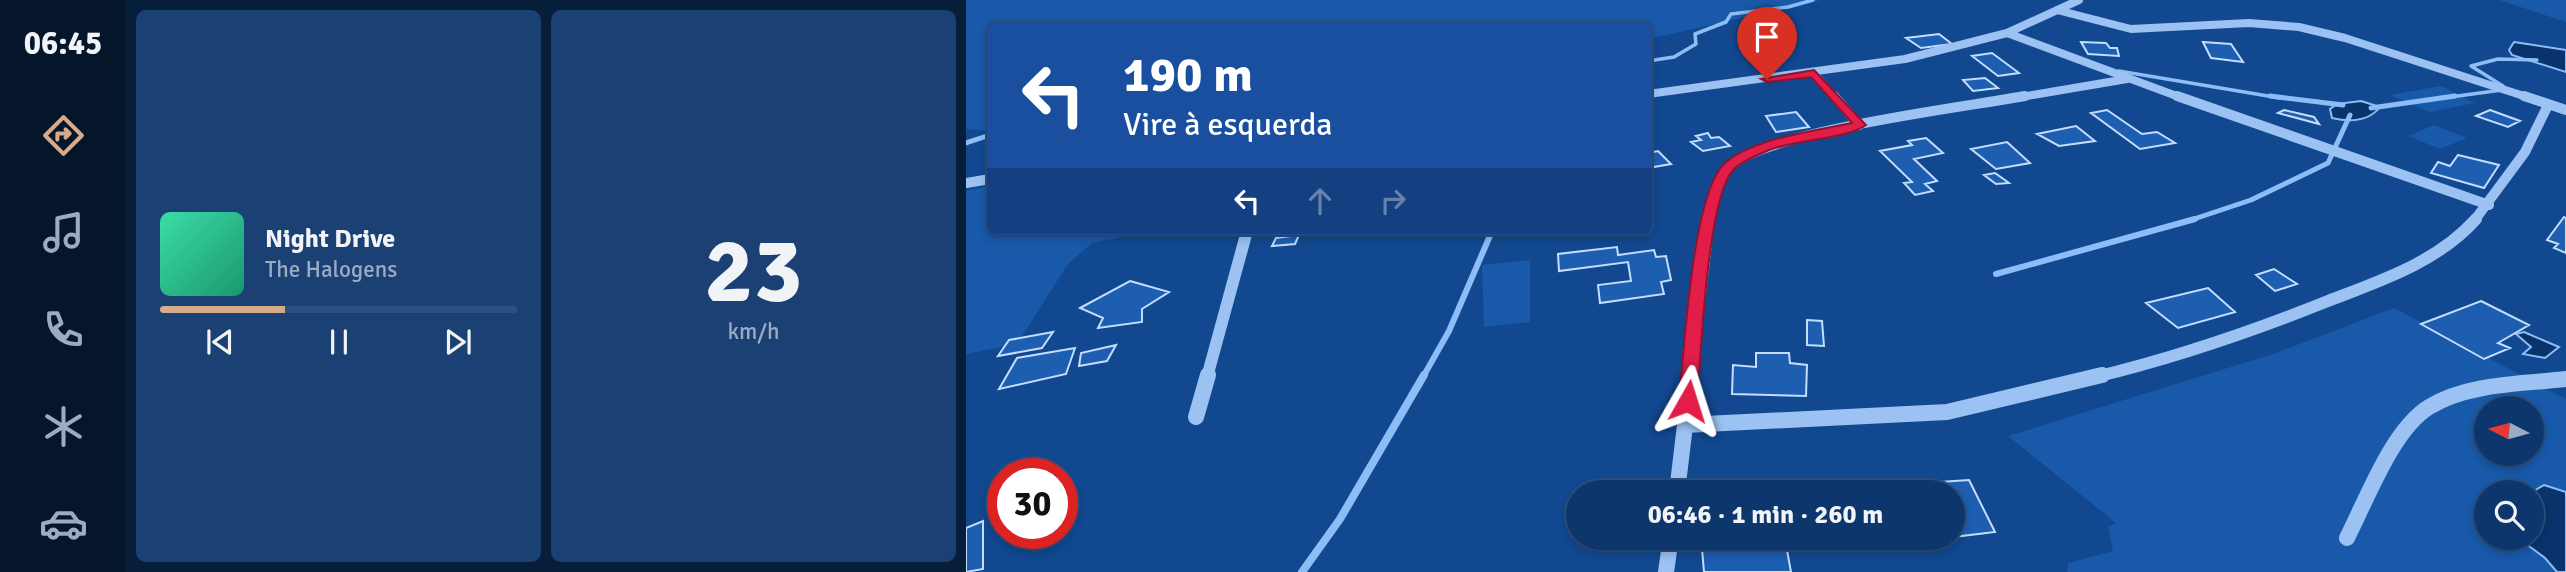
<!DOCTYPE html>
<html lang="pt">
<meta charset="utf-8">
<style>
body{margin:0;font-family:Signika,sans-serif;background:#1b4174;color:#f1f3f6;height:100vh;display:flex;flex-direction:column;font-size:26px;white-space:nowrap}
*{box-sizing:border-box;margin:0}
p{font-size:23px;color:#9aabc2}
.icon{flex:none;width:38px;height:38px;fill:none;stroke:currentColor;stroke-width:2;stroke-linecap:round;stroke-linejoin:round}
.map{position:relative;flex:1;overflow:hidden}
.panel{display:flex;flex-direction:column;gap:10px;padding:10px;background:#071e3b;width:840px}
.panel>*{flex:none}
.top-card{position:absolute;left:21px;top:21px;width:665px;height:214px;border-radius:10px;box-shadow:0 4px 10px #0003,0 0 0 2px #2d507f;background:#1a4fa0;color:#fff;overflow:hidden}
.needle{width:46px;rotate:276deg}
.tools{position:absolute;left:1508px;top:396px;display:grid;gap:14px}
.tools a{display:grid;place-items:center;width:70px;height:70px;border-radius:50%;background:#0d366c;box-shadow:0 4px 10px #0003,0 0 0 2px #2d507f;font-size:35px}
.speed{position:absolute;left:21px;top:458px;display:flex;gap:14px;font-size:35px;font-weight:700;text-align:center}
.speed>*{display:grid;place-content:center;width:91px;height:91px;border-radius:50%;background:#0d366c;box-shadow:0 4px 10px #0003,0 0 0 2px #2d507f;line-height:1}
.speed .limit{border:10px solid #d22;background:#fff;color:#111}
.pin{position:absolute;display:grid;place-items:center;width:60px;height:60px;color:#fff;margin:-72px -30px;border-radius:50% 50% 50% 0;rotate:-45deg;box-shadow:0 0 7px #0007}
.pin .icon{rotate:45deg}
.me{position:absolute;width:77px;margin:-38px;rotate:6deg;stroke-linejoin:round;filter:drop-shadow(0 0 5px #0008)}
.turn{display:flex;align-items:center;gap:24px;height:147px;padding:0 21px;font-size:32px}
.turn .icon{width:91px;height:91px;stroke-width:2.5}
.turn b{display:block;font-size:49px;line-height:60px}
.lanes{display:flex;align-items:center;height:66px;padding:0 21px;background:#0003;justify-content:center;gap:35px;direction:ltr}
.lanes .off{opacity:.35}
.panel .card{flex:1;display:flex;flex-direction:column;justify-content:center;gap:10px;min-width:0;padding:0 24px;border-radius:10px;background:#1b4174}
.panel .dial{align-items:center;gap:0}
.dial b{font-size:91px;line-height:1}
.song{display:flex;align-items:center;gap:21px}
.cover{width:84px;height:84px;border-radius:10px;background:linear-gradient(135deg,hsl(160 70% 55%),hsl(160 70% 35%))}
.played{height:7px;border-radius:4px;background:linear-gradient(90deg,#d6ab8b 35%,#2d507f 35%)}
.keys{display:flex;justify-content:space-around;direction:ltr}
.panel .tiles{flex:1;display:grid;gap:10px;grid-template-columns:repeat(2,1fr)}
.trip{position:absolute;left:600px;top:480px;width:399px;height:70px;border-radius:35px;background:#0d366c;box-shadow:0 4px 10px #0003,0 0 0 2px #2d507f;font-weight:700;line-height:70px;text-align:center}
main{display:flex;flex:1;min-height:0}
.tab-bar{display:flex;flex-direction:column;width:126px;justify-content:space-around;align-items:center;background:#05162b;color:#9aabc2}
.tab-bar .icon{width:49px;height:49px}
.tab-bar .current{color:#d6ab8b}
.tab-bar b{font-size:32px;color:#f1f3f6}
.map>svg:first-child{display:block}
.green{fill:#1859aa;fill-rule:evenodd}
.water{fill:#0a336c;stroke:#8dbdf6;stroke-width:2}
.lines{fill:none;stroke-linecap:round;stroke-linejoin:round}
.stream-far3{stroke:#8dbdf6;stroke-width:3.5}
.stream-far2{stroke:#8dbdf6;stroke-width:5}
.stream-far1{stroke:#8dbdf6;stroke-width:6}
.stream{stroke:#8dbdf6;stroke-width:8}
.building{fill:#1e5eb0;stroke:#c3ddfd;stroke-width:2}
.minor-far3{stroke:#9bc2f2;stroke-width:8}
.minor-far2{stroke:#9bc2f2;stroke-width:10}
.minor-far1{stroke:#9bc2f2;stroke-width:12}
.minor{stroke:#9bc2f2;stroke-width:16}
.route{fill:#e11d48;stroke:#92132f;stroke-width:2}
</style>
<main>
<nav class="tab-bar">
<b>06:45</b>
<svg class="icon current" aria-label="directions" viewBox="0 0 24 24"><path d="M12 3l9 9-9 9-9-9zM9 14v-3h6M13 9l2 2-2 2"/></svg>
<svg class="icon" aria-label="music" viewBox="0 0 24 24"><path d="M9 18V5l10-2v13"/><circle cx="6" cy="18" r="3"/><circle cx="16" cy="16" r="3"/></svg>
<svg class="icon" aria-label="phone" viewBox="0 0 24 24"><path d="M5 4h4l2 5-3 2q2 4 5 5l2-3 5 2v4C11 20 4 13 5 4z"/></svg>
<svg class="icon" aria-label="climate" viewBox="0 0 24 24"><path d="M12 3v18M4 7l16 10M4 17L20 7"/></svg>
<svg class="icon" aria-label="car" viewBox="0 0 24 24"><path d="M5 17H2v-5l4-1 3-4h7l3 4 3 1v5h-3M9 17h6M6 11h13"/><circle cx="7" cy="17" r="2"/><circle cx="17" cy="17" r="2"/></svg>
</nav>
<section class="panel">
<div class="tiles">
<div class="card">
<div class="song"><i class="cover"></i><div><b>Night Drive</b><p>The Halogens</p></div></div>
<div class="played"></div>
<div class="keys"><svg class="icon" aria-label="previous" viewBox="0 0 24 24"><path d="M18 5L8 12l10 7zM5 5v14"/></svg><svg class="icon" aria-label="pause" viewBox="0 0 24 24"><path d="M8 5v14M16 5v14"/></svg><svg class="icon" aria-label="next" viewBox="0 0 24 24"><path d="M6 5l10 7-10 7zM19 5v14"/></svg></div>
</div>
<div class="card dial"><b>23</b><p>km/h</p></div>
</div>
</section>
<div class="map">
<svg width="1600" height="572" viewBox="0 0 1600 572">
<rect width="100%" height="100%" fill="#114890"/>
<path class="green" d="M0 0H855L683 39 682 24H24L22 131 0 129Z
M1533 0H1600V22Z
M1475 86 1509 103 1463 112 1424 95Z
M1468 125 1501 138 1474 149 1442 136Z
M24 186V231H188L126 243 102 264 51 344 0 354V191Z
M564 260V322L518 327 516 265Z
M1428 308 1600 399V492L1578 485 1566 492H1521V537H1551L1579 558 1591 572H1101L1102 563 1147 551 1142 527 1150 523 1042 436 1307 354ZM1521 408H1566V453H1521Z"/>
<path class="water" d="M1548 42 1600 50V72L1546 55 1543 50Z
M1395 101 1414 107C1402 122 1383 122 1366 118L1364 109 1371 104Z
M1558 332 1593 347 1579 358 1557 354 1565 347 1550 334Z
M1578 485 1600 492V572H1591L1579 558 1551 537H1566V492Z"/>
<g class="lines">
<path class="stream-far3" d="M682 61 708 57 730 44 729 34 760 22 765 14 822 7 847 0
M1153 71 1314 98
M1537 86 1505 66 1532 59 1571 60
M1477 98 1536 90"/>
<path class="stream-far2" d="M1304 96 1377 105
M1405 108 1489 96
M0 143 24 135
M1222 221 1285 200 1362 163 1384 115"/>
<path class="stream-far1" d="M1030 274 1229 219
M457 377 483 331 526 231"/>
<path class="stream" d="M336 572 374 519 458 375"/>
</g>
<path class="building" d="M973 34 986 44 955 48 940 38Z
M1115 42 1140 43 1144 48H1151L1153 56 1122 54Z
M1237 42 1265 44 1277 62 1245 58Z
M1026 53 1053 73 1032 76 1006 56Z
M1019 78 1032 88 1007 91 997 80Z
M1141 110 1176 134 1191 132 1209 143 1174 149 1125 113Z
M1318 110 1348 117 1353 124 1312 113Z
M1524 110 1554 121 1542 127 1510 116Z
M830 112 843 127 810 132 800 116Z
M1110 126 1129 141 1093 146 1071 134Z
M742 133 745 138 753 137 764 146 737 151 725 142 735 140 730 136Z
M960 138 977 153 948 159 971 181 959 184 967 191 949 195 938 183 946 182 914 151 946 145 942 141Z
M1041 142 1064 163 1030 169 1005 149Z
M692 151 705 164 682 168V153Z
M1492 155 1533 165 1518 188 1465 173 1472 162 1484 166Z
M1029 173 1043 183 1030 184 1018 175Z
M1598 217 1600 218V253L1588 248 1592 244 1581 240Z
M333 235 329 244 306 246 310 238Z
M651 247 652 255 688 250 690 257 700 256 705 280 695 282 698 294 634 303 632 285 665 281 662 262 593 271 592 254Z
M1308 269 1331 284 1309 291 1290 275Z
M164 281 203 292 176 309V322L132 328 137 318 114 308Z
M1242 288 1269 312 1212 328 1180 303Z
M1515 301 1563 325 1532 343 1544 348 1518 359 1455 324Z
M841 320 856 321 858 346 841 345Z
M87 332 76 348 32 356 43 340Z
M150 345 141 361 113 366 115 353Z
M109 348 100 374 33 389 51 358Z
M790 353H823L824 363 841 365 840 396 766 394 767 365 790 367Z
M1003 480 1029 532 987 537V492H946L944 484Z
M17 521V569L0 572V528Z
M819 539 825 572H738L736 549Z"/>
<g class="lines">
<path class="minor-far3" d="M1113 0 1041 33 1216 98
M1091 10 1165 29 1283 23 1333 27 1379 38 1564 98
M847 73 869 98
M682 94 939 59 1041 33
M1049 98 1161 79"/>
<path class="minor-far2" d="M868 96 893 125
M1211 96 1523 205
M1558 96 1600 110
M0 183 24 179
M742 221C745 204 750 179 763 167 801 131 1000 107 1059 96
M1508 221 1559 152 1582 105"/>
<path class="minor-far1" d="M241 377 281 231
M724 377 743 219
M1129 377C1208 358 1287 331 1362 301 1414 281 1472 262 1510 219"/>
<path class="minor" d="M230 417 242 375
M719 425 981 412 1136 375
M711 492 725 375
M1381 538C1401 499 1426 430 1463 407 1502 383 1556 384 1600 379
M700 572 705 537"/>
</g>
<path class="route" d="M848 70 900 125C881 139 826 140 801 151 792 155 776 161 768 169 741 195 735 357 731 401L728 405H715L713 401C718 353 726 192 759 163 788 138 849 131 886 123L845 77 801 82 795 79Z"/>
</svg>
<div class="tools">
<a><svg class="needle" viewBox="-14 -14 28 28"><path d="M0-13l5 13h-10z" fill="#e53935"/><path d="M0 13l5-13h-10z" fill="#9aabc2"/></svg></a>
<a><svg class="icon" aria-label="search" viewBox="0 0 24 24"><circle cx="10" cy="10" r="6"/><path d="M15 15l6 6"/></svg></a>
</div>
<div class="speed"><div class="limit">30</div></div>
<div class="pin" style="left:801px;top:79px;background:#d93025"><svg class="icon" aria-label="arrive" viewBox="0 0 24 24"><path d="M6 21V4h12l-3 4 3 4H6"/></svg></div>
<svg class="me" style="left:722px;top:401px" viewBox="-20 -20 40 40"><path d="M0-17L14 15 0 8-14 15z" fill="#e11d48" stroke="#fff" stroke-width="4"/></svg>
<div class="trip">06:46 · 1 min · 260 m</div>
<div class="top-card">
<div class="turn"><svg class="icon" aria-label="left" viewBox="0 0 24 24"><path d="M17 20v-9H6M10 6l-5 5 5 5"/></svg><div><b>190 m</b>Vire à esquerda</div></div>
<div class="lanes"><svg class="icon" aria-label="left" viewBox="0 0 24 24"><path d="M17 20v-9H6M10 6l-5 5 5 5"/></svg><svg class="icon off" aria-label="ahead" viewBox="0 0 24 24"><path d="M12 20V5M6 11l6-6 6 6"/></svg><svg class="icon off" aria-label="right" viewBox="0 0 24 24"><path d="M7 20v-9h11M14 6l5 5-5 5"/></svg></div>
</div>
</div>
</main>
